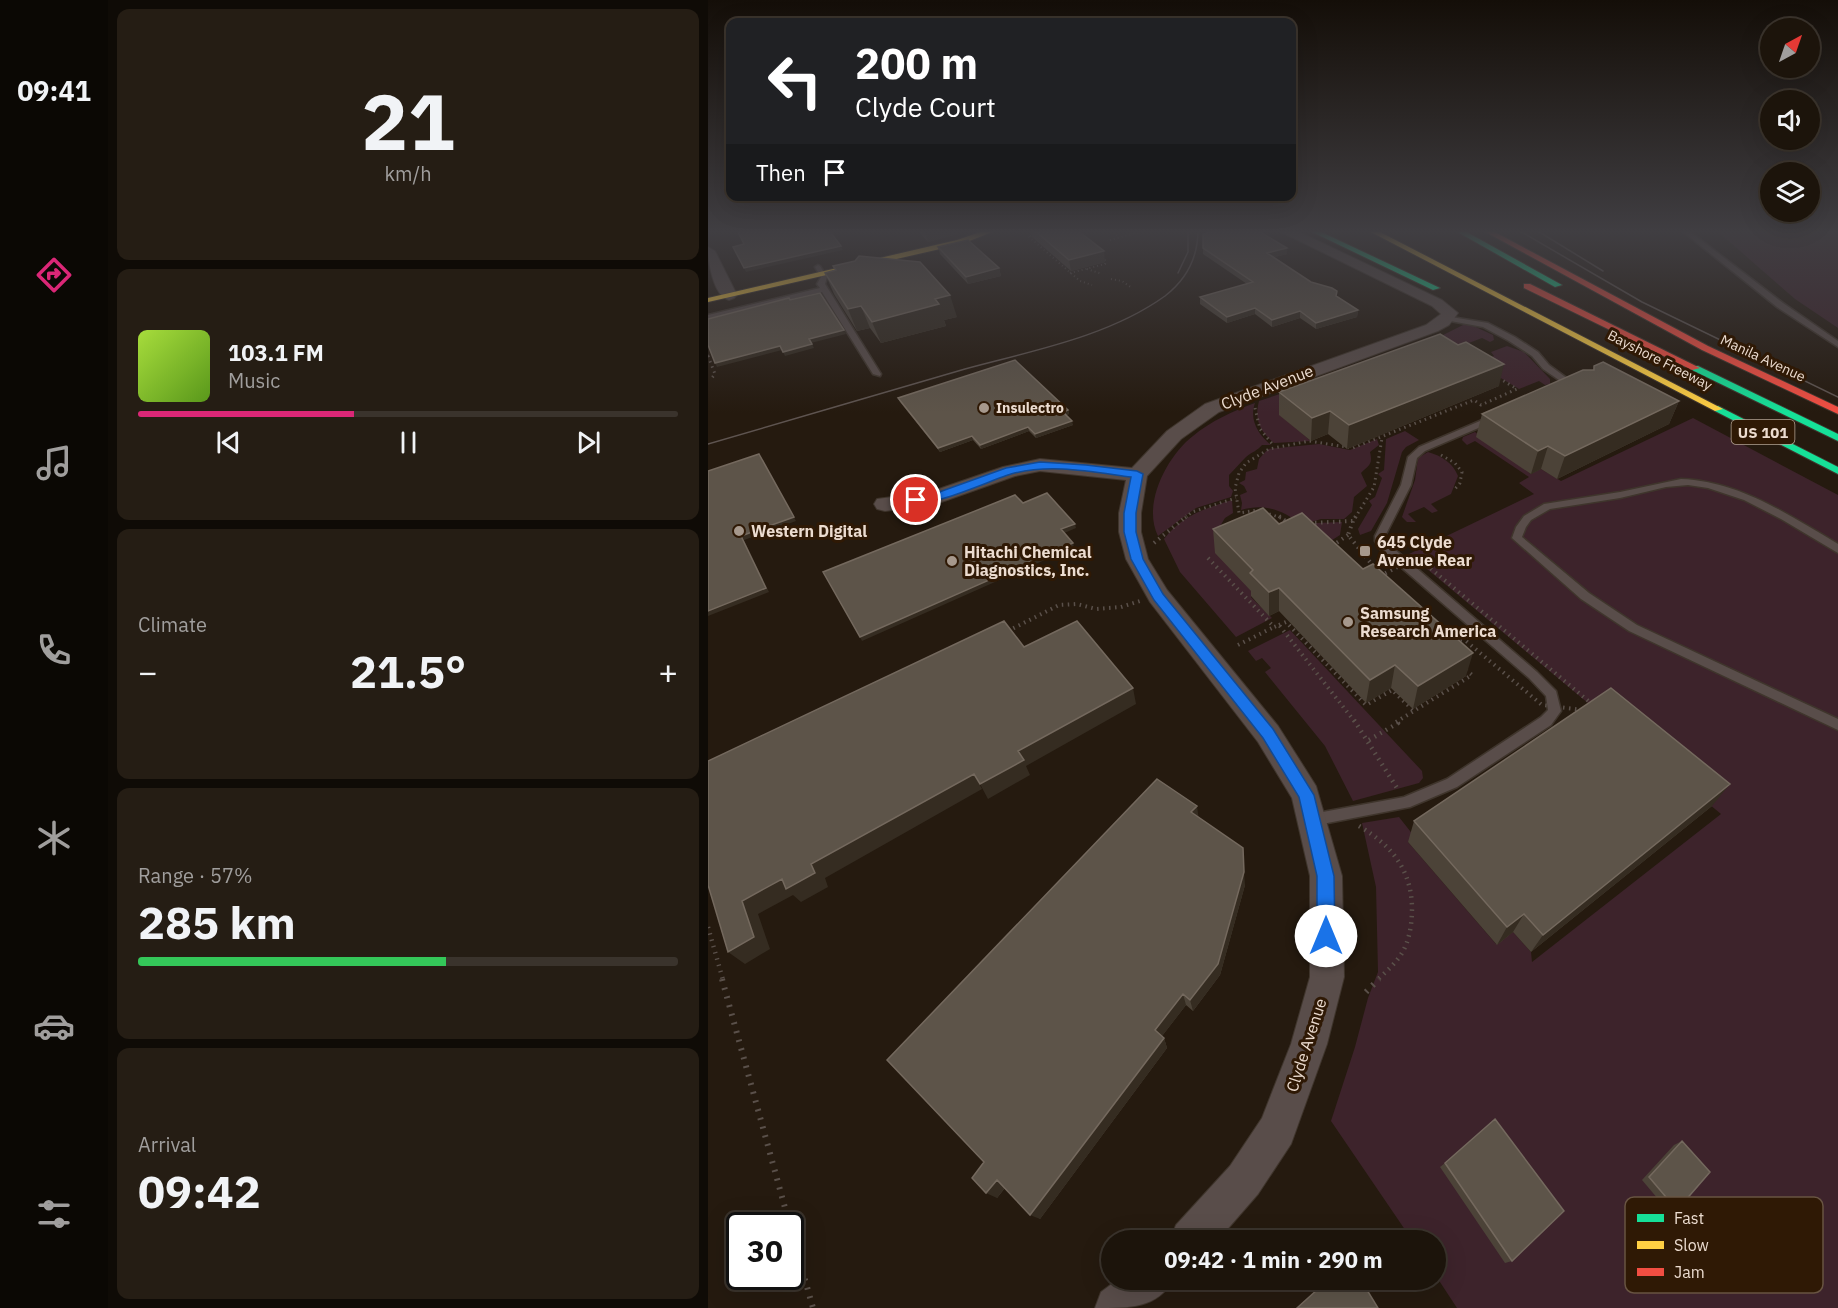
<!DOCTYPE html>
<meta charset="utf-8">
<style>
body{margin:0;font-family:"IBM Plex Sans",sans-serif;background:#251d14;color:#f1f3f6;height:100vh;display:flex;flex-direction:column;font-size:22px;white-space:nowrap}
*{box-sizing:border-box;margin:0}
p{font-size:20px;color:#a09e9d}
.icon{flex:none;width:33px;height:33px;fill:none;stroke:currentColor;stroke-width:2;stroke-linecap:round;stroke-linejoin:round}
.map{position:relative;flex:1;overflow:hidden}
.drawer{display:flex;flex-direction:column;gap:9px;padding:9px;background:#0f0b06;width:600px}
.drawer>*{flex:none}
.top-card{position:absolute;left:18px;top:18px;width:570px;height:183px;border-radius:12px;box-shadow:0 6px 24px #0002,0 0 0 2px #3a332c;background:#202124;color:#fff;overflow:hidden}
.needle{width:39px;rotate:40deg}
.controls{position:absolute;left:1052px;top:18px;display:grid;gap:12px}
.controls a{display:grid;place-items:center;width:60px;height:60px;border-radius:50%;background:#1c140b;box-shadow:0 6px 24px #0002,0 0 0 2px #3a332c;font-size:30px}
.speed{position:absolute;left:18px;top:1212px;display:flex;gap:12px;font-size:30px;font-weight:700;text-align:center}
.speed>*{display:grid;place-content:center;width:78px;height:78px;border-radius:50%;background:#1c140b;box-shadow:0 6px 24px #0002,0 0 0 2px #3a332c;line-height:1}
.speed .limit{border:3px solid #111;border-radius:9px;background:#fff;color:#111}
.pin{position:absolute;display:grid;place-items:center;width:51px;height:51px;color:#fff;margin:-26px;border:3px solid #fff;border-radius:50%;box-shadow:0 2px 6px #0007}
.me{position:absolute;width:66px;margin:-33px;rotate:0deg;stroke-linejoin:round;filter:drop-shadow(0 0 4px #0008)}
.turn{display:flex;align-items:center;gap:21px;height:126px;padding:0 30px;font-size:27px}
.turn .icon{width:78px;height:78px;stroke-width:2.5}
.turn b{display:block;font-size:42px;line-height:51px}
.then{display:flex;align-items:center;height:57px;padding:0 30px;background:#0003;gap:12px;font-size:22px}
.big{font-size:45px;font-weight:800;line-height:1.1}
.drawer .card{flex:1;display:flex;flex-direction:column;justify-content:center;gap:9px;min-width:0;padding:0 21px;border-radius:12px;background:#251d14}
.drawer .dial{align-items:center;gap:0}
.dial b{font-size:78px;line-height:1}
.song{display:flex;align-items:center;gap:18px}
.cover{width:72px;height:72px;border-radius:9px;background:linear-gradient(135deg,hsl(80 70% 55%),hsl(90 70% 35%))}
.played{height:6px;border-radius:3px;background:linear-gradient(90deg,#db2777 40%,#3a332c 40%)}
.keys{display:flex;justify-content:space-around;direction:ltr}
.heat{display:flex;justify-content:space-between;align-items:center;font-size:33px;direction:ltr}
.charge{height:9px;border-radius:4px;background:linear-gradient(90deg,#34c759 57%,#3a332c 0)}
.trip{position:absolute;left:393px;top:1230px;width:345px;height:60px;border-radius:30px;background:#1c140b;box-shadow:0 6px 24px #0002,0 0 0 2px #3a332c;font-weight:800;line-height:60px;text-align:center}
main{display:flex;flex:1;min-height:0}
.tabs{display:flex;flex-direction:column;width:108px;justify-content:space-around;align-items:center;background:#0b0804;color:#a09e9d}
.tabs .icon{width:42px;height:42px}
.tabs .on{color:#db2777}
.tabs b{font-size:27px;color:#f1f3f6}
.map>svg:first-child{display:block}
.green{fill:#3d232b}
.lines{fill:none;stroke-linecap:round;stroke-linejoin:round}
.lane-casing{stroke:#3f352c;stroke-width:3}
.street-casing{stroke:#3f352c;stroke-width:2}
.fast-casing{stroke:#3f352c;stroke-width:2}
.slow-casing{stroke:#3f352c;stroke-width:2}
.jam-casing{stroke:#3f352c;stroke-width:2}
.path-far4{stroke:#5a504a;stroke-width:2;stroke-dasharray:1 3;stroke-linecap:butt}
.path-far3{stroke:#5a504a;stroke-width:3;stroke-dasharray:1.5 4;stroke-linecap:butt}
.path-far2{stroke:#5a504a;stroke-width:4;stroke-dasharray:1.5 4.5;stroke-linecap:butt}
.path-far1{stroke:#5a504a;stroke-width:4.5;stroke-dasharray:1.5 5;stroke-linecap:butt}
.path{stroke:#5a504a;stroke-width:6;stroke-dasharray:2 7;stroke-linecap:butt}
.lane{fill:#594d4a;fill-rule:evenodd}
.street{fill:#594d4a;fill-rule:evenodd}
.fast{fill:#16e098;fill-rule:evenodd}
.slow{fill:#ffcf43;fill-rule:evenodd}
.jam{fill:#f24e42;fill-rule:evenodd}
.tram{stroke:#5e5450;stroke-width:1.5}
.wall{fill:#4c4338}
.shaded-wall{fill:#352c21}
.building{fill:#5d5449;stroke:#74695e;stroke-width:1.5}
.route{fill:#1a73e8;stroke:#114b97;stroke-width:1.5}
.poi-dot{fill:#a6988c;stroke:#2f1905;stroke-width:2}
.labels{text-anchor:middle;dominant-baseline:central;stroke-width:6;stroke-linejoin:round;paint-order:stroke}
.far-street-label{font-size:14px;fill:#ecdcd0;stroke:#2f1905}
.far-poi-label{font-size:14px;font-weight:bold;fill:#ecdcd0;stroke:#2f1905;text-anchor:start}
.shield{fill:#2f1905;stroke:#b3a293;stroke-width:1.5}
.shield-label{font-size:15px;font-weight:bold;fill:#ecdcd0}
.street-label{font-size:16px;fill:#ecdcd0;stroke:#2f1905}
.poi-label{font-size:16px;font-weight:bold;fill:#ecdcd0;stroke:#2f1905;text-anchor:start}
.key{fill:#2f1905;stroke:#685442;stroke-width:1.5}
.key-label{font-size:16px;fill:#ecdcd0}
</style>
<main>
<nav class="tabs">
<b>09:41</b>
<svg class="icon on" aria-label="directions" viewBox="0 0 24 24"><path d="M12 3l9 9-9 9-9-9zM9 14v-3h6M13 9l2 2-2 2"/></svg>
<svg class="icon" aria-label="music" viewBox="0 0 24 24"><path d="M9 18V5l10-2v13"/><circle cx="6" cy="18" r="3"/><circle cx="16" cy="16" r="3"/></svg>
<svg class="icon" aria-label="phone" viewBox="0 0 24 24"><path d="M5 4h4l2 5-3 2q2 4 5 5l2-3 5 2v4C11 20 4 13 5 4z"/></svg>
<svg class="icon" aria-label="climate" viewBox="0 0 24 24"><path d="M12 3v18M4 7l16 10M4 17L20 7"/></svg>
<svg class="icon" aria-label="car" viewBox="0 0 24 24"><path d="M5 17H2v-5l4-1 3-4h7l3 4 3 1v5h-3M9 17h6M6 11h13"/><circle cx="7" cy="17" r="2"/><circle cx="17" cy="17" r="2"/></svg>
<svg class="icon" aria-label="filters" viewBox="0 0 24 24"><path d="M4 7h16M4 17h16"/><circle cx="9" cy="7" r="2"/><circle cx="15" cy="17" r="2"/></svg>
</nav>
<section class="drawer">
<div class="card dial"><b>21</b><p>km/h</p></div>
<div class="card">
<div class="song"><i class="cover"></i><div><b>103.1 FM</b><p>Music</p></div></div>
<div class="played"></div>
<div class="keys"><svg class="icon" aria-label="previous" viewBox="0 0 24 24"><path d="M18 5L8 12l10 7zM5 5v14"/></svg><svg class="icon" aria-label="pause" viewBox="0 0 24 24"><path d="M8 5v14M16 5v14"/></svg><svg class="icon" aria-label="next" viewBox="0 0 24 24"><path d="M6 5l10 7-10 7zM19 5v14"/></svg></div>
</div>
<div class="card"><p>Climate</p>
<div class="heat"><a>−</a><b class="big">21.5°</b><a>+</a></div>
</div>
<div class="card"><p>Range · 57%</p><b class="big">285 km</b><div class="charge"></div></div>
<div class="card"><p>Arrival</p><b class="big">09:42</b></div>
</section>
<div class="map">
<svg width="1130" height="1308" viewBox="0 0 1130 1308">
<rect width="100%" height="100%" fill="#251a0f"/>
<path class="green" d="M1008 230H1130V328L1087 299Z
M759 323 785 335 786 340 782 342 774 338 753 346 731 337Z
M799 346 816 352 842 379V384L837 385 831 381 811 389 768 363 786 356 783 352Z
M599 385 572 415 603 441 566 443C552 431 546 420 551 401Z
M547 403C541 420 550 434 563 445H554C549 451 544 452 538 457 532 463 527 469 521 475V486L525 491 523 497 488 508 450 536C434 504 459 456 485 436 503 421 525 411 547 403Z
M985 418 1130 495V1308H749L728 1276V1240H704L623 1121 647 1047 660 998 670 972 668 887 654 823 691 817 706 836 700 842 788 944 805 932 823 952 824 962 1013 814 701 554 826 494 811 483 821 477 767 441 759 445 754 440 755 437 767 432 823 474 833 469 853 481Z
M697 431 711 440 698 447 694 452 679 503 663 531 652 535 650 529 664 505 661 501 667 497 674 478 670 474 676 470 678 439Z
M669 439 671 445 662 452C665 465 661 465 653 473L659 486 646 497 644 512 636 519H613L594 525C575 510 557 503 533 510L534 503 532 495 539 492 536 486 531 483 537 480 538 472 549 469 551 459 560 449 611 444 642 450Z
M720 452C734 456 745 463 750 476L743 494 723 504 730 511 724 513 716 507 700 514 708 522H699L694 517 707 480 710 458Z
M524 500 525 513 517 518 509 531 545 594 543 597 564 618 528 637 472 572 456 539C473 516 498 508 524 500Z
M634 522 632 535 618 544 599 527 608 523Z
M582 630 714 771 715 778 711 783 645 801 617 746 557 672 563 668 554 658 548 661 540 651Z"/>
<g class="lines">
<defs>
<path id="lane" d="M973 230H980L1075 303 1130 341V347L1069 307Z
M110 265 112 266 119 277 117 284 173 374 172 376 165 374 114 292 0 319V315L112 288 109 284 113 277 107 267Z
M737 316 780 323 807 337 830 352 841 365 871 387 864 389 835 369 824 356 801 341 775 327 737 320Z
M786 415 790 418 789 420 717 451 709 458 703 485 677 536V541L829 672 848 691 853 711 843 725 749 787 702 807 604 826 599 825 597 820 599 815 604 814 696 797 739 779 833 717 840 710 838 696 821 678 672 549 667 541V536L693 485 700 457 711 447Z
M973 479C1031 481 1081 515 1130 544V553L1073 519 1036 500 1000 488 980 485 958 487 912 498 842 509 823 520 818 527 814 537 881 593 929 625 1130 719V730L921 631 873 599 804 538 808 527 816 516 836 504 912 492Z"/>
<path id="street" d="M569 230H587L734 300 750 313 741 325 730 331 511 412 473 439 439 476 433 513V532L440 559 459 590 570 726 608 786 634 876 636 977 619 1044 583 1144 550 1194 510 1240H462L468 1225 522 1166 554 1118 583 1044 602 977V876L584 798 550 742 442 602 418 559 411 532V513L418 480 332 471 307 476 225 505 177 511 169 509 166 504 169 499 222 492 295 467 332 459 424 468 459 431 497 404 718 325 733 314 724 306Z
M0 247 7 251 29 295 26 298 21 300C5 296 0 261 0 247Z
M409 1280H465C449 1308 423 1308 387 1308L393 1292Z"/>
<path id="fast" d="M600 230H609L732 288 725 290Z
M746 230H755L854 285 847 287Z
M984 366H990L1130 434V441L984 370Z
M1010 406 1130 467V474L1007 411V407Z"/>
<path id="slow" d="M278 230H289L254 244 0 302V298L249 240Z
M659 230H668L1015 409 1007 411Z"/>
<path id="jam" d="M774 230H783L1000 346 1130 407V414L994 350Z
M816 284H822L992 368 984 370 816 288Z"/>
</defs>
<use href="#lane" class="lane-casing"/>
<use href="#street" class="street-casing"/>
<use href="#fast" class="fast-casing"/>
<use href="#slow" class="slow-casing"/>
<use href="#jam" class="jam-casing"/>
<path class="path-far4" d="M402 230 411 237
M327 235 320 236 372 281 384 285
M402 240 439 230
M379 269 394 274
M362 273 397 264 398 261 395 259
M403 279 414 281 424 288
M0 355 1 357"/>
<path class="path-far3" d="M0 356 7 374 3 379
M547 408 552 429 566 446
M733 455 747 463 754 472 752 483 747 489
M477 518 484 512 528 498
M573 518 550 510 531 513 527 488 531 473 538 463 561 449 601 441 645 448 766 400 773 405 809 389 789 377
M647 518 666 487 674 438"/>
<path class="path-far2" d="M571 516 580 523
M645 521 640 535 666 567
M601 523 645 521 648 516
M446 543 479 516
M624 546 640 535
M709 557 884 704 875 710 834 705 758 641 743 637 674 575Z
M500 558 566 627 571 625 647 722
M571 625 578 622 658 705 684 690 705 710
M300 631 351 605 369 604 388 609 413 607 432 601
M530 645 566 627
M688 722 764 675 757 669"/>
<path class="path-far1" d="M646 720 689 788
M661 740 690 723 688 720
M651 826C683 845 703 869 704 907 704 923 702 939 694 953 688 963 678 972 669 980
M0 927 15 980"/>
<path class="path" d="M14 979 82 1226
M658 992 671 979
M82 1227 105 1308"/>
<use href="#lane" class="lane"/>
<use href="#street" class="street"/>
<use href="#fast" class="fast"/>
<use href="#slow" class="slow"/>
<use href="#jam" class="jam"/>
<path class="tram" d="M810 230 934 302 1130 397
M828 230 895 271
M470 273 480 252V230
M0 444C86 419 171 394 257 369 323 351 400 337 457 296 479 279 490 258 490 230"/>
</g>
<path class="wall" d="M209 230H248L249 234 220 242Z
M323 230H369L397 262 363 271 324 237Z
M495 234 579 248V254L566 257 603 282 629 291V296L650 310 649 317 608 329 592 318 564 327 547 314 519 323 492 304V297L539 284 495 254Z
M230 247 291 268 293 276 260 284 232 254Z
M125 266 249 317 236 320 238 326 173 343 162 328 149 331 126 294 117 273 127 270Z
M886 366 971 401 961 424 849 479 833 469 823 474 768 437 774 414 885 370Z
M791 386 639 449 620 434 603 441 571 415V392Z
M190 398 360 410 361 414 358 415 365 425 328 438 321 431 273 449 265 440 232 452 192 402Z
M571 524 758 676 705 709 683 688 658 703 571 611 561 616 543 596V591L507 553 505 529Z
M1004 806 823 952 805 932 789 945 700 842 706 821Z
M490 817 537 885 512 975 485 1011 478 1005 454 1036 456 1038 459 1048 332 1219 297 1188 289 1198 276 1162Z
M974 1141 969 1210 961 1212 934 1180 966 1145Z
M737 1163 804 1261 797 1263 732 1167Z"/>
<path class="shaded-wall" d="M221 230H248L249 234 220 242 217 231Z
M133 246 135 250 38 272 36 268Z
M579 248V254L559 259V253Z
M396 251 397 262 363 271 361 260Z
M291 268 293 276 260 284 258 277Z
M242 295 249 317 236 320 238 326 173 343 164 322 227 299Z
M153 306 162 328 149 331 140 309Z
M547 308V314L519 323V317Z
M650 310 649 317 608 329V323Z
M592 311V318L564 327V320Z
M136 330 138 334 103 343 101 339Z
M104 344 106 348 77 356 75 352Z
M72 346 74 350 9 367 7 363Z
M796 364 791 386 639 449 641 425Z
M971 401 961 424 849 479 857 456Z
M360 410 361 414 356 416 355 412Z
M622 411 620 434 603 441 604 418Z
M364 421 365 425 328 438 327 434Z
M320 427 321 431 273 449 272 445Z
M264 436 265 440 232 452 230 448Z
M840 446 833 469 823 474 830 451Z
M51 454 88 521 36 540 61 592 0 616V611L33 536Z
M367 524 368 528 354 534 353 529Z
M365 543 366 547 154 641 152 637Z
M571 588V611L561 616V592Z
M765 653 758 676 705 709 710 686Z
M687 665 683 688 658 703 662 680Z
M425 688 428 704 318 766 322 775 280 799 272 784 310 751Z
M266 774 274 789 117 878 120 887 93 902 85 895 50 914 62 949 37 964 20 952 34 901Z
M1022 784 1004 806 823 952 835 935Z
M489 806 491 821 483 812Z
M536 872 537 885 512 975 485 1011 482 1000Z
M816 914 805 932 789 945 799 927Z
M475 994 478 1005 451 1040 447 1030Z
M456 1038 459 1048 332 1219 322 1215Z
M289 1180 299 1185 289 1198 278 1193Z"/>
<path class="building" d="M29 230H121L133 246 36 268 25 247 36 244Z
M326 230H369L396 251 361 260Z
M511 230H549L579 248 559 253 603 282 624 288 629 291 628 296 650 310 608 323 592 311 564 320 547 308 519 317 492 297 545 282 495 248V234Z
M260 240 291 268 258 277 230 247Z
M151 256 212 262 242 295 227 299 231 304 164 322 153 306 140 309 117 273 128 270 125 266 147 261Z
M112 293 136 330 101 339 104 344 75 352 72 346 7 363 0 345V319L81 298 82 300Z
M732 334 750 345 758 342 796 364 641 425 622 411 604 418 571 392Z
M307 360 360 410 355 412 364 421 327 434 320 427 272 445 264 436 230 448 190 398Z
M895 362 971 401 857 456 840 446 830 451 774 414 875 370H886V366Z
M51 454 86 517 33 536 58 588 0 611V471Z
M339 493 367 524 353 529 365 543 152 637 115 572 307 495 315 503Z
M555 508 571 524 594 513 655 569 665 564 765 653 710 686 687 665 662 680 571 588 561 592 542 573 545 570 505 529Z
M296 621 316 647 369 621 425 688 310 751 316 760 272 784 266 774 103 864 107 873 78 889 74 879 34 901 46 937 20 952 0 885V761Z
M903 688 1022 784 835 935 816 914 799 927 706 821Z
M449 779 489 806 483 812 535 848 536 872 510 964 482 1000 475 994 447 1030 456 1038 322 1215 289 1180 278 1193 264 1178 276 1162 179 1060Z
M787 1119 856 1211 804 1261 737 1163Z
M974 1141 1002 1172 969 1210 941 1177Z
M620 1280H653L670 1308H589Z"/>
<linearGradient id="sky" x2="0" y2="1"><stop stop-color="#140e08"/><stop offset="0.56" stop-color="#403e42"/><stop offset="1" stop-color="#403e42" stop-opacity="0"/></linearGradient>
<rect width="1130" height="413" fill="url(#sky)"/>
<path class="route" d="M332 462 378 465 429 471 435 474 428 513V532L435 559 455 594 565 729 606 795 626 876 627 936 625 943 618 945 612 943 609 936V876L591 797 555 738 446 600 423 559 416 532V513L423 477C385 472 342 463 303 474 285 479 216 512 203 500L205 498 223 495 298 468Z"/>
<g class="poi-dot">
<circle cx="276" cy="408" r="6"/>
<circle cx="31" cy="531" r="6"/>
<rect x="651" y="545" width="12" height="12" rx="3"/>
<circle cx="244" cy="561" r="6"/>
<circle cx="640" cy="622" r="6"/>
</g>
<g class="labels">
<g class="far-street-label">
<text transform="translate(1055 358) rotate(25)">Manila Avenue</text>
<text transform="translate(952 360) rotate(27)">Bayshore Freeway</text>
</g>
<g class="far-poi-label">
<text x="288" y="408">Insulectro</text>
</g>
<rect class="shield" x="1023.5" y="420" width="63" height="24" rx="4.5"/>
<g class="shield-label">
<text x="1055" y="432">US 101</text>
</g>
<g class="street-label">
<text transform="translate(559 387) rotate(-21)">Clyde Avenue</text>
<text transform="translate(598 1045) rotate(-72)">Clyde Avenue</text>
</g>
<g class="poi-label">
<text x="43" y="531">Western Digital</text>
<text x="669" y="542">645 Clyde<tspan x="669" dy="18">Avenue Rear</tspan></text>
<text x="256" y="552">Hitachi Chemical<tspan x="256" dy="18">Diagnostics, Inc.</tspan></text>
<text x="652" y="613">Samsung<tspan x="652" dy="18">Research America</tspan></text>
</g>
</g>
<rect x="917" y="1197" width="198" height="96" rx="9" class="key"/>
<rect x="929" y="1214" width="27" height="8" fill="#16e098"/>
<rect x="929" y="1241" width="27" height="8" fill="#ffcf43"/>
<rect x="929" y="1268" width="27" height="8" fill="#f24e42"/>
<g class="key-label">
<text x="966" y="1224">Fast</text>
<text x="966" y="1251">Slow</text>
<text x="966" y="1278">Jam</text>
</g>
</svg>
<div class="controls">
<a><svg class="needle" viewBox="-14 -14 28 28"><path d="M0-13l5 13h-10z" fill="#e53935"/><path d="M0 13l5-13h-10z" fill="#a09e9d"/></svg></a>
<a><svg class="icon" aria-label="sound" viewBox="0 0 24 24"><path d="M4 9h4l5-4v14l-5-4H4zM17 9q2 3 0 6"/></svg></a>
<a><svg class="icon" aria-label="layers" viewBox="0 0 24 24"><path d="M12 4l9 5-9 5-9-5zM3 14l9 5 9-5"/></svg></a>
</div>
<div class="speed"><div class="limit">30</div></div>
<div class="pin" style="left:208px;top:500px;background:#d93025"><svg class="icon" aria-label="arrive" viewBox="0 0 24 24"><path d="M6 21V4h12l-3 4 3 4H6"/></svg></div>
<svg class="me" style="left:618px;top:936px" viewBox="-20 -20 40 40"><circle r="19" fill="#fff"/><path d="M0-13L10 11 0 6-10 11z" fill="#1a73e8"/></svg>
<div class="trip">09:42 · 1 min · 290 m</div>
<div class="top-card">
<div class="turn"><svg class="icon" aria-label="left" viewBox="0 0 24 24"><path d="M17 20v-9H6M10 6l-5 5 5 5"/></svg><div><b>200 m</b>Clyde Court</div></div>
<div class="then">Then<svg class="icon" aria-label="arrive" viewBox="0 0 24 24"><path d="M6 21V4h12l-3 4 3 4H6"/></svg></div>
</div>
</div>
</main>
